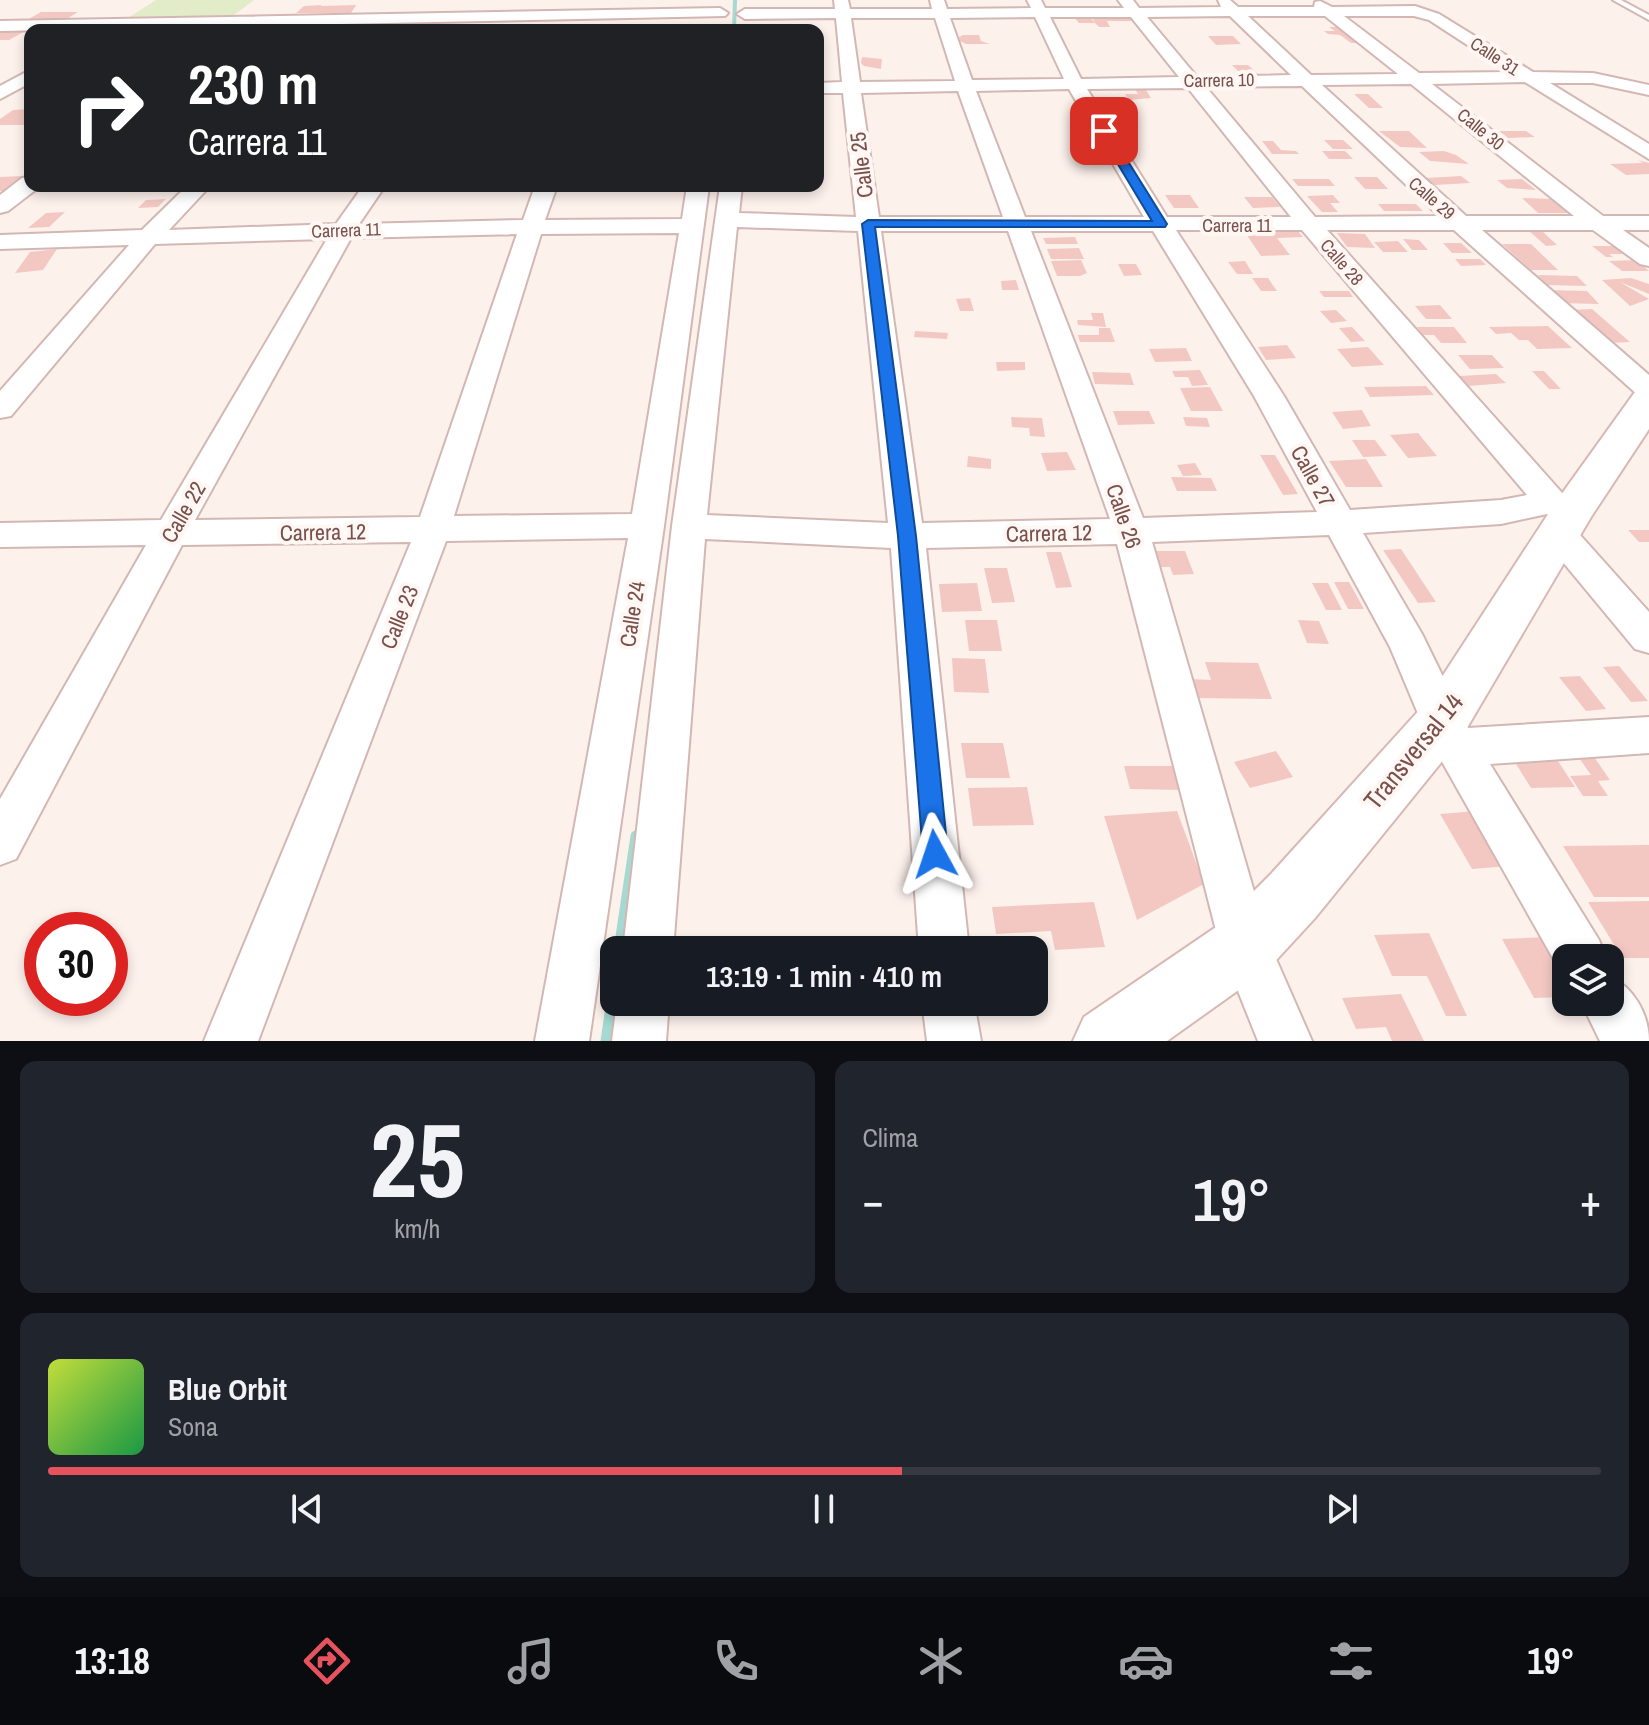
<!DOCTYPE html>
<html lang="es">
<meta charset="utf-8">
<style>
body{margin:0;font-family:"Archivo Narrow",sans-serif;background:#20242c;color:#f1f3f6;height:100vh;display:flex;flex-direction:column;font-size:30px;white-space:nowrap}
*{box-sizing:border-box;margin:0}
p{font-size:26px;color:#9ea1a6}
.icon{flex:none;width:44px;height:44px;fill:none;stroke:currentColor;stroke-width:2;stroke-linecap:round;stroke-linejoin:round}
.map{position:relative;height:1041px;overflow:hidden}
.drawer{display:flex;flex-direction:column;gap:20px;padding:20px;background:#0d0f14;flex:1}
.drawer>*{flex:none}
.top-card{position:absolute;left:24px;top:24px;width:800px;height:168px;border-radius:16px;box-shadow:0 4px 12px #0003;background:#202124;color:#fff;overflow:hidden}
.tools{position:absolute;left:1552px;top:944px;display:grid;gap:16px}
.tools a{display:grid;place-items:center;width:72px;height:72px;border-radius:16px;background:#171b24;box-shadow:0 4px 12px #0003;font-size:40px}
.speed{position:absolute;left:24px;top:912px;display:flex;gap:16px;font-size:40px;font-weight:700;text-align:center}
.speed>*{display:grid;place-content:center;width:104px;height:104px;border-radius:50%;background:#171b24;box-shadow:0 4px 12px #0003;line-height:1}
.speed .limit{border:12px solid #d22;background:#fff;color:#111}
.pin{position:absolute;display:grid;place-items:center;width:68px;height:68px;color:#fff;margin:-34px;border-radius:16px;box-shadow:0 4px 12px #0006}
.me{position:absolute;width:88px;margin:-44px;rotate:355deg;stroke-linejoin:round;filter:drop-shadow(0 0 6px #0008)}
.turn{display:flex;align-items:center;gap:28px;height:168px;padding:0 32px;font-size:36px}
.turn .icon{width:104px;height:104px;stroke-width:2.5}
.turn b{display:block;font-size:56px;line-height:68px}
.big{font-size:60px;font-weight:600;line-height:1.1}
.drawer .tile{flex:1;display:flex;flex-direction:column;justify-content:center;gap:12px;min-width:0;padding:0 28px;border-radius:16px;background:#20242c}
.drawer .dial{align-items:center;gap:0}
.dial b{font-size:104px;line-height:1}
.song{display:flex;align-items:center;gap:24px}
.cover{width:96px;height:96px;border-radius:12px;background:linear-gradient(135deg,hsl(70 70% 55%),hsl(140 70% 35%))}
.played{height:8px;border-radius:4px;background:linear-gradient(90deg,#e6525e 55%,#363941 55%)}
.keys{display:flex;justify-content:space-around;direction:ltr}
.heat{display:flex;justify-content:space-between;align-items:center;font-size:44px;direction:ltr}
.drawer .tiles{flex:1;display:grid;gap:20px;grid-template-columns:1fr 1fr}
.tile:last-child{grid-column:span 2}
.trip{position:absolute;left:600px;top:936px;width:448px;height:80px;border-radius:16px;background:#171b24;box-shadow:0 4px 12px #0003;font-weight:600;line-height:80px;text-align:center}
.dock{display:flex;height:128px;justify-content:space-around;align-items:center;background:#090b0e;color:#9ea1a6}
.dock .icon{width:56px;height:56px}
.dock .on{color:#e6525e}
.dock b{font-size:36px;color:#f1f3f6}
.map>svg:first-child{display:block}
.green{fill:#e2ecc9}
.lines{fill:none;stroke-linecap:round;stroke-linejoin:round}
.stream-far1{stroke:#a5d9d2;stroke-width:4}
.stream{stroke:#a5d9d2;stroke-width:11}
.building{fill:#f3c8c3}
.lane-casing{stroke:#d3b7b3;stroke-width:4}
.street-casing{stroke:#d3b7b3;stroke-width:4}
.secondary-casing{stroke:#d8b8b3;stroke-width:4}
.lane{fill:#fff;fill-rule:evenodd}
.street{fill:#fff;fill-rule:evenodd}
.secondary{fill:#fff;fill-rule:evenodd}
.route{fill:#1a73e8;stroke:#114b97;stroke-width:2}
.labels{text-anchor:middle;dominant-baseline:central;stroke-width:8;stroke-linejoin:round;paint-order:stroke}
.far-street-label{font-size:18px;fill:#7a504d;stroke:#fff7f3}
.street-label{font-size:22px;fill:#7a504d;stroke:#fff7f3}
.near-street-label{font-size:26px;fill:#7a504d;stroke:#fff7f3}
</style>
<div class="map">
<svg width="1649" height="1041" viewBox="0 0 1649 1041">
<rect width="100%" height="100%" fill="#fdf1ec"/>
<path class="green" d="M156 0H254L234 15 128 18Z"/>
<g class="lines">
<path class="stream-far1" d="M734 30 735 0"/>
<path class="stream" d="M619 950 636 836
M606 1041 614 986"/>
</g>
<path class="building" d="M322 5 321 6 356 5 351 13H296L304 6Z
M41 12H78L65 20H27Z
M1091 15H1127L1132 21H1107L1110 27H1099L1095 23H1079L1074 17H1090L1095 23Z
M1329 27H1339L1361 43H1351L1340 35 1328 34 1324 31H1335Z
M0 29H29L9 40H0Z
M963 35H979L981 41 990 44H966L960 41 959 37Z
M1208 36H1233L1241 44 1216 45Z
M862 57 882 59 881 69 864 66 861 63Z
M1232 65H1248L1259 75H1242Z
M1132 85H1143L1151 98 1129 100 1125 94H1138Z
M1354 94H1368L1383 108H1369Z
M30 109V125H0V119L13 110Z
M1379 131H1409L1427 148 1400 147Z
M1499 131H1526L1535 137 1508 138Z
M1324 140H1343L1353 149H1333Z
M1262 141H1273L1281 150 1296 151 1299 154H1272Z
M1322 151H1345L1353 159H1329Z
M1444 151 1456 155 1469 164 1430 161 1419 152Z
M1638 160 1649 163V174L1626 175 1610 164 1643 163Z
M23 176 6 191H0V177Z
M1461 176 1470 183 1435 185 1426 178Z
M1354 177H1377L1388 189H1365Z
M1292 179H1329L1335 186H1298Z
M1522 179 1536 190 1507 188 1497 180Z
M1165 195H1190L1199 208H1174Z
M1333 195 1340 203H1330L1338 212H1322L1307 196Z
M1244 197H1272L1280 207 1253 208Z
M1522 198 1552 199 1568 213H1538Z
M166 199 158 207 138 208 146 200Z
M1378 204H1416L1423 211H1384Z
M65 212 49 227 28 228 46 213Z
M1297 230 1303 237 1277 238 1290 255 1261 256 1244 231Z
M1529 231H1542L1557 245 1546 246Z
M1337 233 1365 234 1375 248 1347 247Z
M1075 237 1078 244H1046L1043 238Z
M1403 239 1419 240 1428 250H1412Z
M1398 241 1408 252H1383L1374 242Z
M1443 243H1461L1472 253H1452Z
M1502 244H1531L1558 270H1531Z
M1592 246H1617L1627 254H1609L1613 257H1606Z
M1079 248 1084 259H1051L1047 249Z
M57 249 43 270 15 273 30 252Z
M1455 259H1480L1486 265 1461 266Z
M1081 260 1087 273 1080 276H1057L1051 261Z
M1637 260 1649 271H1622L1609 261Z
M1245 261 1253 274H1237L1228 262Z
M1118 264H1136L1142 275 1124 276Z
M1538 275 1577 276 1587 286 1547 285Z
M1252 278H1268L1277 291H1261Z
M1631 278 1649 284V294L1620 282 1649 299 1630 306 1602 280Z
M1016 280 1019 290H1002L1001 281Z
M1547 290 1587 291 1599 304 1559 303Z
M1319 291H1349L1353 297H1324Z
M970 298 974 311H960L956 299Z
M1440 305 1452 319H1426L1415 306Z
M1592 309 1630 342 1608 343 1571 310Z
M1336 310 1347 321 1331 323 1320 311Z
M1091 313H1103L1106 327 1078 325 1077 320H1093Z
M1548 326 1572 348 1537 349 1528 340H1519L1511 333 1496 334 1489 327Z
M1352 327 1365 341 1351 342 1339 328Z
M1417 327H1454L1467 343H1441L1434 335H1423Z
M1099 328H1110L1115 342H1080L1078 335H1099Z
M915 331 948 333 947 339 914 337Z
M1287 345 1296 358 1266 360 1258 347Z
M1368 347 1384 365 1352 367 1337 349Z
M1186 348 1192 361 1155 362 1149 349Z
M1458 355H1492L1504 368 1470 369Z
M996 362H1025V370L997 371Z
M1200 370 1208 385 1192 386 1188 377H1175L1172 371Z
M1532 371H1544L1561 389H1549Z
M1092 372 1130 373 1134 385 1095 384Z
M1496 374 1506 383 1469 386 1459 376Z
M1426 386 1434 395 1370 397 1364 387Z
M1210 387 1223 411H1191L1180 388Z
M1362 410 1371 426 1343 429 1332 412Z
M1113 411H1149L1155 424 1118 425Z
M1011 417 1042 418 1045 437 1030 436 1029 428 1012 427Z
M1183 417 1207 418 1210 427 1186 426Z
M1418 433 1437 456 1408 458 1390 435Z
M1352 440H1375L1387 456 1363 457Z
M1067 452 1076 470 1047 471 1041 453Z
M1260 455H1275L1298 494 1283 495Z
M968 456 991 459V469L967 467Z
M1366 459 1383 487H1346L1329 461Z
M1195 463 1202 475 1183 476 1177 465Z
M1171 477 1211 478 1217 491H1177Z
M1628 530H1649V542H1639Z
M1401 549 1436 602 1418 603 1383 550Z
M1154 551H1185L1194 574 1173 575 1170 567H1159Z
M1046 552H1061L1072 587 1056 588Z
M984 568H1007L1015 602 992 603Z
M1334 582H1349L1364 609H1348Z
M977 583 982 611 942 612 939 584Z
M1312 583H1328L1342 610H1326Z
M965 620H997L1002 651H969Z
M1298 620 1319 621 1329 644 1307 643Z
M952 658 985 659 989 693 954 692Z
M1205 662 1258 663 1272 699 1196 698 1190 679 1211 680Z
M1619 666 1648 701 1631 702 1603 667Z
M1580 676 1606 709 1586 711 1559 677Z
M961 743H1003L1010 778H966Z
M1276 751 1293 777 1250 788 1234 762Z
M1592 754 1610 780 1598 781 1608 796H1583L1570 776 1591 775 1577 755Z
M1554 755 1575 787 1531 788 1511 756Z
M1124 766H1177L1184 790 1130 789Z
M1027 787 1034 825 973 826 968 788Z
M1177 811 1204 884 1137 920 1104 816Z
M1476 811 1509 866 1472 869 1440 814Z
M1649 845V897H1594L1563 846Z
M1649 901V958H1622L1588 902Z
M1094 902 1105 947 1055 950 1051 931 996 934 992 907Z
M1429 933 1467 1016H1446L1427 976H1392L1374 935Z
M1547 937 1566 971V997L1534 998 1502 939Z
M1401 994 1424 1041H1392L1386 1027 1356 1029 1342 998Z"/>
<g class="lines">
<defs>
<path id="lane" d="M1613 0H1621L1649 15V20Z"/>
<path id="street" d="M834 0H848L850 9H932L930 0H944L947 9 1031 8 1027 0H1041L1045 8H1124L1118 0H1133L1139 8 1221 7 1218 0H1230L1238 7H1314L1315 2 1320 1 1332 7 1415 6 1439 14 1533 72 1593 73 1649 85V95L1593 83H1550L1649 144V159L1525 82 1432 84 1603 216H1649V230H1623L1649 248V266L1640 264 1593 230H1482L1649 375V399L1639 396 1454 230H1327L1563 494 1579 503 1584 511 1579 519 1567 523 1547 514 1501 524 1363 533 1422 634 1468 728 1649 717V753L1490 764 1599 940 1606 958H1566V977L1563 976 1427 735 1390 647 1329 535 1152 542 1269 943 1312 1041H1258L1220 946 1117 544 926 548 969 950H919L891 548 705 539 673 950H623L672 526 720 186H742L739 213 856 217 843 93H818V83L842 82 836 18 745 19 737 14 745 9H835ZM1230 16 1291 75 1197 77 1147 17ZM1248 16H1325L1398 74 1311 75ZM1344 16H1414L1429 20 1509 72 1419 73ZM1035 17 1064 79 972 80 950 18ZM1050 17H1131L1179 77 1081 79ZM851 18H935L955 81 860 82ZM1411 84 1574 216H1466L1322 85ZM1302 86 1439 216 1315 217 1206 87ZM1188 88 1291 217H1167L1087 89ZM1069 89 1144 217H1025L976 91ZM958 91 1003 217H879L861 93ZM737 227 858 231 888 523 707 515ZM1176 230H1302L1527 495 1501 500 1350 510 1284 396ZM881 231H1008L1110 519 922 523ZM1031 231H1153L1254 396 1317 512 1143 518Z
M720 8 728 13 725 16 0 31V21Z
M30 70V83L0 99V86Z
M30 177V186L38 188 8 211 0 213V195L22 178Z
M187 186H210L169 230 336 224 363 186H385L359 224 523 220 535 186H557L545 220 682 219 687 186H709L664 526 589 1041H535L628 538 446 541 258 1041H204L411 542 182 545 16 859 0 865V799L146 545 0 547V523L161 520 327 239 155 244 11 416 0 418V391L129 245 0 249V235L142 230ZM679 233 632 514 454 516 541 234ZM517 234 420 517 195 520 351 238Z
M1560 523 1572 526 1649 612V653L1635 649 1548 544 1543 535 1548 526Z
M1610 977C1634 987 1649 1015 1649 1041H1600L1581 1002H1610Z
M617 1002H669L666 1041H612Z
M922 1002H974L981 1041H927Z"/>
<path id="secondary" d="M1649 388V429L1591 517 1461 738 1315 918 1268 969 1167 1041H1073L1084 1017 1222 923 1271 874 1423 706 1556 502 1635 392Z"/>
</defs>
<use href="#lane" class="lane-casing"/>
<use href="#street" class="street-casing"/>
<use href="#secondary" class="secondary-casing"/>
<use href="#lane" class="lane"/>
<use href="#street" class="street"/>
<use href="#secondary" class="secondary"/>
</g>
<path class="route" d="M1100 129 1109 131 1167 224 1165 227H875L916 536 948 854 944 863 935 866 926 863 923 854 898 536 862 224 868 220 1152 221 1098 131Z"/>
<g class="labels">
<g class="far-street-label">
<text transform="translate(1495 56) rotate(33)">Calle 31</text>
<text transform="translate(1219 80) rotate(-1)">Carrera 10</text>
<text transform="translate(1481 129) rotate(39)">Calle 30</text>
<text transform="translate(1432 198) rotate(41)">Calle 29</text>
<text x="1237" y="225">Carrera 11</text>
<text transform="translate(346 230) rotate(-2)">Carrera 11</text>
<text transform="translate(1342 262) rotate(49)">Calle 28</text>
</g>
<g class="street-label">
<text transform="translate(861 165) rotate(-97)">Calle 25</text>
<text transform="translate(1313 476) rotate(61)">Calle 27</text>
<text transform="translate(183 512) rotate(-60)">Calle 22</text>
<text transform="translate(1124 516) rotate(71)">Calle 26</text>
<text transform="translate(323 532) rotate(-1)">Carrera 12</text>
<text transform="translate(1049 533) rotate(-1)">Carrera 12</text>
<text transform="translate(632 614) rotate(-81)">Calle 24</text>
<text transform="translate(399 617) rotate(-68)">Calle 23</text>
</g>
<g class="near-street-label">
<text transform="translate(1413 751) rotate(-51)">Transversal 14</text>
</g>
</g>
</svg>
<div class="tools">
<a><svg class="icon" aria-label="layers" viewBox="0 0 24 24"><path d="M12 4l9 5-9 5-9-5zM3 14l9 5 9-5"/></svg></a>
</div>
<div class="speed"><div class="limit">30</div></div>
<div class="pin" style="left:1104px;top:131px;background:#d93025"><svg class="icon" aria-label="arrive" viewBox="0 0 24 24"><path d="M6 21V4h12l-3 4 3 4H6"/></svg></div>
<svg class="me" style="left:935px;top:854px" viewBox="-20 -20 40 40"><path d="M0-17L14 15 0 8-14 15z" fill="#1a73e8" stroke="#fff" stroke-width="4"/></svg>
<div class="trip">13:19 · 1 min · 410 m</div>
<div class="top-card">
<div class="turn"><svg class="icon" aria-label="right" viewBox="0 0 24 24"><path d="M7 20v-9h11M14 6l5 5-5 5"/></svg><div><b>230 m</b>Carrera 11</div></div>
</div>
</div>
<section class="drawer">
<div class="tiles">
<div class="tile dial"><b>25</b><p>km/h</p></div>
<div class="tile"><p>Clima</p>
<div class="heat"><a>−</a><b class="big">19°</b><a>+</a></div>
</div>
<div class="tile">
<div class="song"><i class="cover"></i><div><b>Blue Orbit</b><p>Sona</p></div></div>
<div class="played"></div>
<div class="keys"><svg class="icon" aria-label="previous" viewBox="0 0 24 24"><path d="M18 5L8 12l10 7zM5 5v14"/></svg><svg class="icon" aria-label="pause" viewBox="0 0 24 24"><path d="M8 5v14M16 5v14"/></svg><svg class="icon" aria-label="next" viewBox="0 0 24 24"><path d="M6 5l10 7-10 7zM19 5v14"/></svg></div>
</div>
</div>
</section>
<nav class="dock">
<b>13:18</b>
<svg class="icon on" aria-label="directions" viewBox="0 0 24 24"><path d="M12 3l9 9-9 9-9-9zM9 14v-3h6M13 9l2 2-2 2"/></svg>
<svg class="icon" aria-label="music" viewBox="0 0 24 24"><path d="M9 18V5l10-2v13"/><circle cx="6" cy="18" r="3"/><circle cx="16" cy="16" r="3"/></svg>
<svg class="icon" aria-label="phone" viewBox="0 0 24 24"><path d="M5 4h4l2 5-3 2q2 4 5 5l2-3 5 2v4C11 20 4 13 5 4z"/></svg>
<svg class="icon" aria-label="climate" viewBox="0 0 24 24"><path d="M12 3v18M4 7l16 10M4 17L20 7"/></svg>
<svg class="icon" aria-label="car" viewBox="0 0 24 24"><path d="M5 17H2v-5l4-1 3-4h7l3 4 3 1v5h-3M9 17h6M6 11h13"/><circle cx="7" cy="17" r="2"/><circle cx="17" cy="17" r="2"/></svg>
<svg class="icon" aria-label="filters" viewBox="0 0 24 24"><path d="M4 7h16M4 17h16"/><circle cx="9" cy="7" r="2"/><circle cx="15" cy="17" r="2"/></svg>
<b>19°</b>
</nav>
